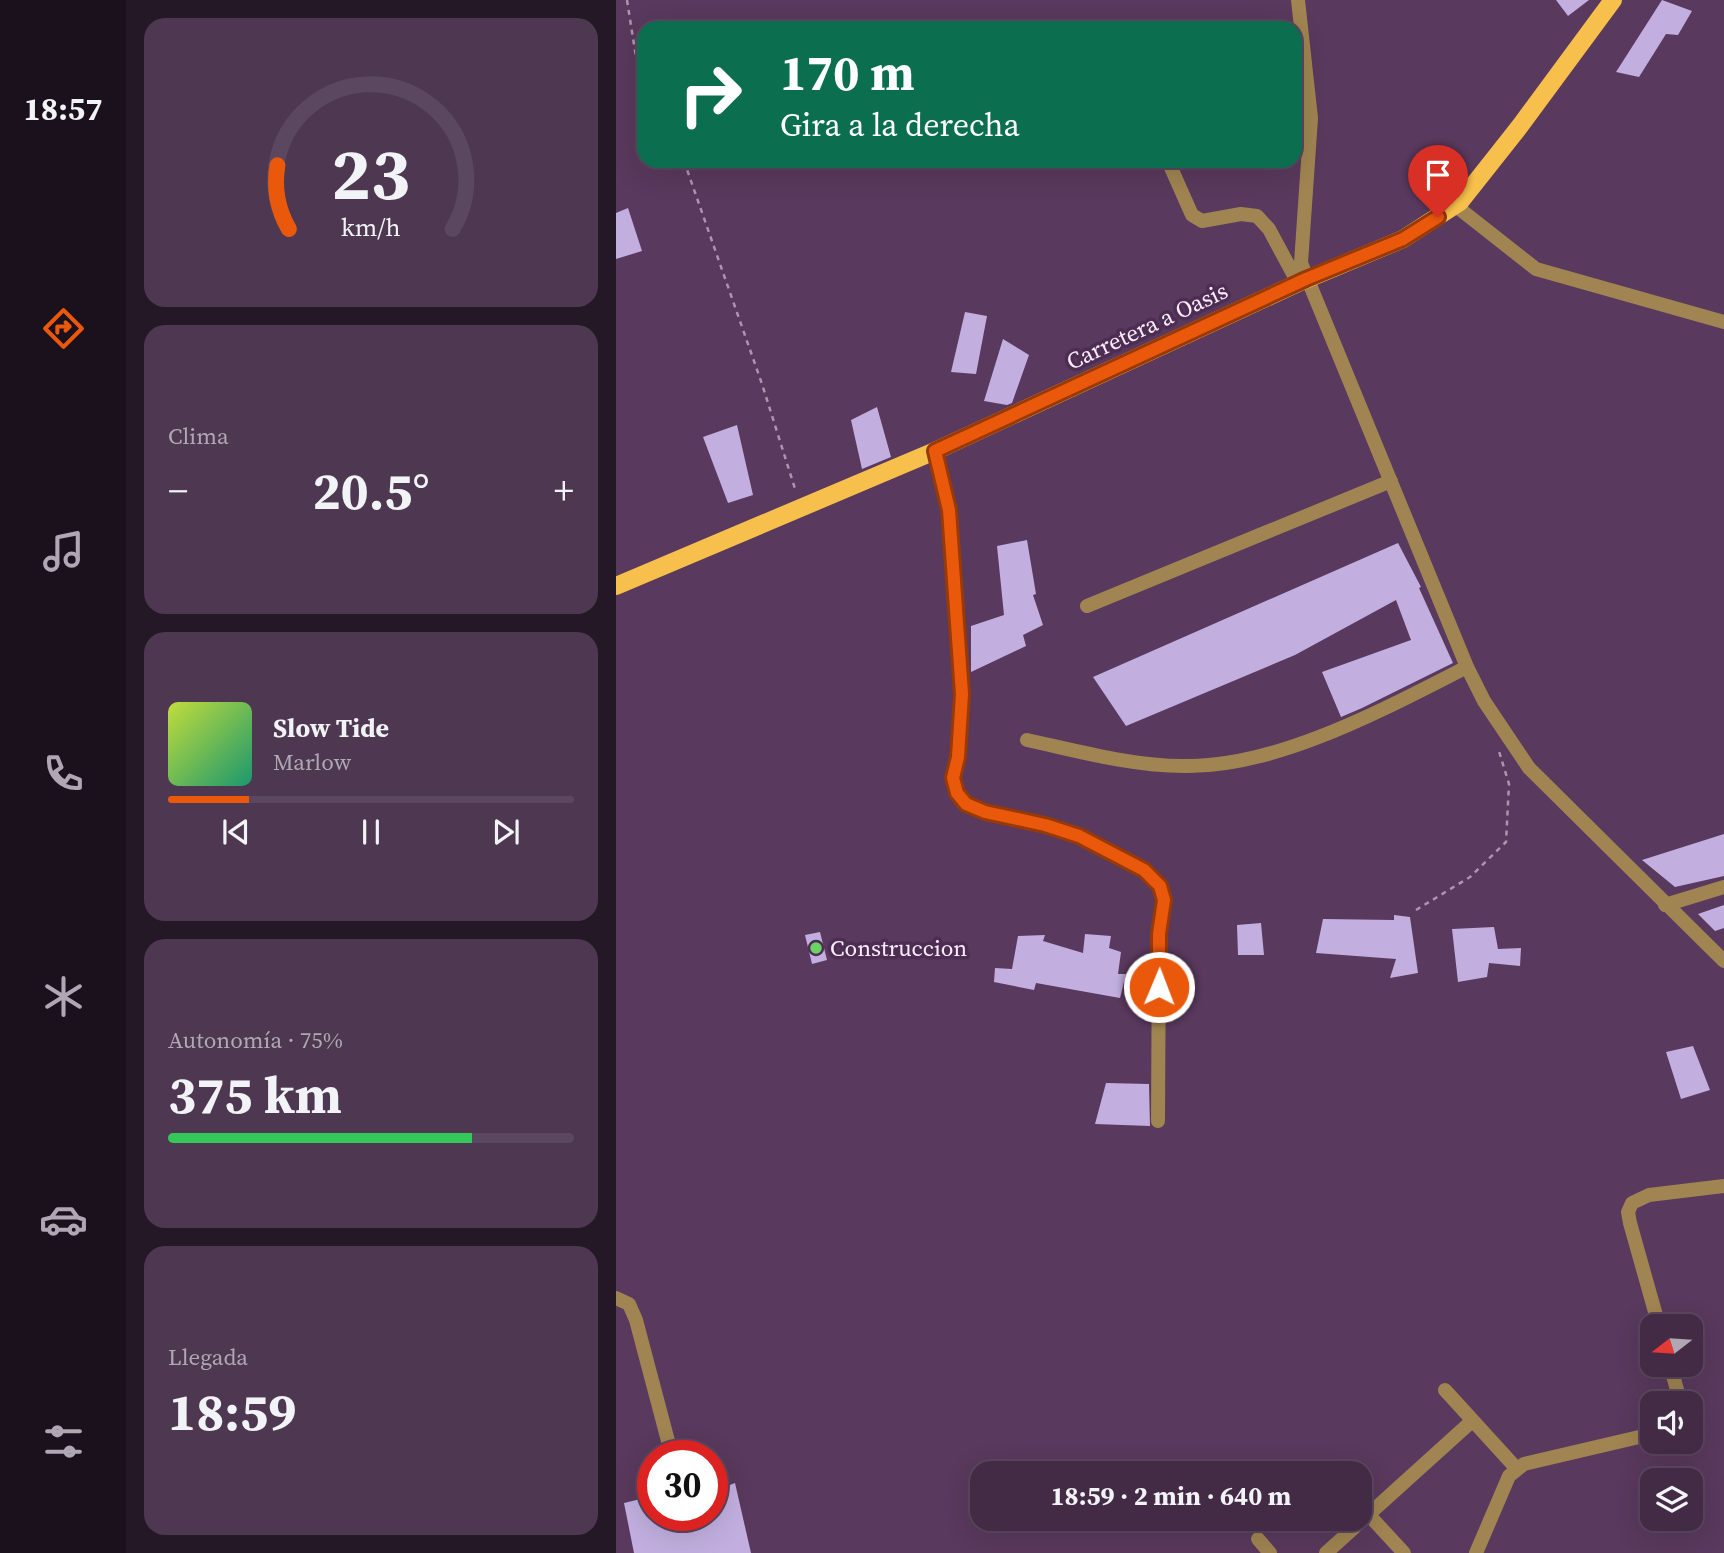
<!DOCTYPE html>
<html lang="es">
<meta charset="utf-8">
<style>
body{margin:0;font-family:"Source Serif 4",serif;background:#4d3751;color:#f1f3f6;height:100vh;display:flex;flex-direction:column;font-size:26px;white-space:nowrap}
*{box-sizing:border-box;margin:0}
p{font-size:23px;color:#afa7b3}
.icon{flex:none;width:38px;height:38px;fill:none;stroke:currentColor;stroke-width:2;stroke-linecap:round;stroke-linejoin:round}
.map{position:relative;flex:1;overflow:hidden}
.sheet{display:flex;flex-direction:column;gap:18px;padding:18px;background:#251826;width:490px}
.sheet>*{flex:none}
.hud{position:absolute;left:21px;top:21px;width:665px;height:147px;border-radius:21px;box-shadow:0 7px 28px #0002,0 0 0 2px #5b475f;background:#0b6e4f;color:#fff;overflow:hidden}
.needle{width:46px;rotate:253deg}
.buttons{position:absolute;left:1024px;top:1314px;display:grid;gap:14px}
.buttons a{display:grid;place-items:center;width:63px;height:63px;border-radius:14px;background:#432b46;box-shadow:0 7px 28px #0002,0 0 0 2px #5b475f;font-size:35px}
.speed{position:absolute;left:21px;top:1440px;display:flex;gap:14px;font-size:35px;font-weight:700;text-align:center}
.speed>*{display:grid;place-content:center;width:91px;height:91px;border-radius:50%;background:#432b46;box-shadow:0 7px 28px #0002,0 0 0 2px #5b475f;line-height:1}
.speed .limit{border:10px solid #d22;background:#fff;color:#111}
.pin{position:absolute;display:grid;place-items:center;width:60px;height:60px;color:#fff;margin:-72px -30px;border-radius:50% 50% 50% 0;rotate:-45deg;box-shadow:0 0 7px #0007}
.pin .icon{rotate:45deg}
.me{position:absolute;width:77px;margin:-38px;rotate:1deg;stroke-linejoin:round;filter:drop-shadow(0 0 5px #0008)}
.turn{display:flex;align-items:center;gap:24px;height:147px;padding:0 28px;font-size:32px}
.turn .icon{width:91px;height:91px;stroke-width:2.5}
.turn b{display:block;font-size:49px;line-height:60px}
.big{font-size:52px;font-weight:700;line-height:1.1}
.sheet .widget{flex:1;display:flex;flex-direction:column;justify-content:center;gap:10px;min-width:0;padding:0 24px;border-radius:21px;background:#4d3751}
.sheet .dial{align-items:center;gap:0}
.dial svg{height:182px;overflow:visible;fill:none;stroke:#5b475f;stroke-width:7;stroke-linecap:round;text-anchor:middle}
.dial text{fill:#f1f3f6;stroke:none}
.song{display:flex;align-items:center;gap:21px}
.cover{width:84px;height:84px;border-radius:10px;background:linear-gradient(135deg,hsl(70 70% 55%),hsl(160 70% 35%))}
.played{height:7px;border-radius:4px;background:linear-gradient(90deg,#ea580c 20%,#5b475f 20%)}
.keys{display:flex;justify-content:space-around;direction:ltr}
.heat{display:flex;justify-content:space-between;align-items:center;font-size:38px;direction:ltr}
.charge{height:10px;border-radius:5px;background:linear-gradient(90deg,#34c759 75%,#5b475f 0)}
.trip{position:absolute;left:354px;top:1461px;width:402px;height:70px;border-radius:21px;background:#432b46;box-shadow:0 7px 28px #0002,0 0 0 2px #5b475f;font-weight:700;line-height:70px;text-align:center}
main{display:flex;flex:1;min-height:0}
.menu{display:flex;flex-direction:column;width:126px;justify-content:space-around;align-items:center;background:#1b111c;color:#afa7b3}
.menu .icon{width:49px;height:49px}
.menu .selected{color:#ea580c}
.menu b{font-size:32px;color:#f1f3f6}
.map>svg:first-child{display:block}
.building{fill:#c2afe0}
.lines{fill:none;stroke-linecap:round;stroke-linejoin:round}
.path{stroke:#ad95b0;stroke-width:2.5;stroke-dasharray:5 5;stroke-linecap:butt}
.minor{stroke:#a08451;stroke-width:14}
.major{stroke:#f7bf4b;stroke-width:18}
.route-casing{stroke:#983908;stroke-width:18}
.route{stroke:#ea580c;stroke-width:12}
.poi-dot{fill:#6bd363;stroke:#4d2e52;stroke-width:2.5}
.labels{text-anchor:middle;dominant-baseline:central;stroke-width:7;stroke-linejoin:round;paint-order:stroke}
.street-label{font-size:23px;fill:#fcecfe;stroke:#4d2e52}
.poi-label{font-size:23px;fill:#fcecfe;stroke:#4d2e52;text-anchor:start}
</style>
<main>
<nav class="menu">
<b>18:57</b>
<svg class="icon selected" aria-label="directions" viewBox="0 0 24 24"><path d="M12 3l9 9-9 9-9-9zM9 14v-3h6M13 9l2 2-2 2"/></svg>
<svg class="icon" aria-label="music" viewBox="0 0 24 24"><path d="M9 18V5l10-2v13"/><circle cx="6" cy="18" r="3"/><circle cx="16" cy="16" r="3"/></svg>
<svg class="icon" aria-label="phone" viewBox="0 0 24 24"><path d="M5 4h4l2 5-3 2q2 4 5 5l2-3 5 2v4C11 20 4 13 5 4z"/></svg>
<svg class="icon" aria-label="climate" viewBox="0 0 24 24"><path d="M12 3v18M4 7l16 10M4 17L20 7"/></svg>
<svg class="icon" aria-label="car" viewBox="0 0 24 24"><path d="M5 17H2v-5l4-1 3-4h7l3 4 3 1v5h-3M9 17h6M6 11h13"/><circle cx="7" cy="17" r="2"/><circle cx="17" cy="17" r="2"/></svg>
<svg class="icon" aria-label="filters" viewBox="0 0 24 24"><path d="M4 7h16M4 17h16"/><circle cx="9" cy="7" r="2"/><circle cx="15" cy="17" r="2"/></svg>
</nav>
<section class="sheet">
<div class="widget dial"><svg viewBox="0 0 100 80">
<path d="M14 69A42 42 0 1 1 86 69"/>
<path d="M14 69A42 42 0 0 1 9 41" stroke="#ea580c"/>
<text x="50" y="56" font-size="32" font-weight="700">23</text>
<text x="50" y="72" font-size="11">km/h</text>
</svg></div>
<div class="widget"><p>Clima</p>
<div class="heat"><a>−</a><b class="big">20.5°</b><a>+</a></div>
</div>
<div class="widget">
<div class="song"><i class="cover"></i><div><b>Slow Tide</b><p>Marlow</p></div></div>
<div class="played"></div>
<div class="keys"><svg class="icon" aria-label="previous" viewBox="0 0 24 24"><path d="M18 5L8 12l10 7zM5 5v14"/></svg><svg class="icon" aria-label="pause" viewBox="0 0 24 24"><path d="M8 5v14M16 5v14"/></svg><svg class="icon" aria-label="next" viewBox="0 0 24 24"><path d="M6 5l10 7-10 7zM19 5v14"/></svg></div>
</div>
<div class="widget"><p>Autonomía · 75%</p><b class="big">375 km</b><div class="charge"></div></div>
<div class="widget"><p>Llegada</p><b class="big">18:59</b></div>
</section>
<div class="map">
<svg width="1108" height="1553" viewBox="0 0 1108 1553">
<rect width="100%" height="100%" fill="#59395d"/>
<path class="building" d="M940 0H973L952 16Z
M1046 0 1076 11 1062 35 1050 34 1023 77 1000 72Z
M12 208 26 251 0 259V213Z
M349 312 371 316 360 374 335 372Z
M387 339 413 355 396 403 391 405 368 401Z
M261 407 275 457 246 469 235 420Z
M121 425 137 495 112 503 87 437Z
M411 540 420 594 417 595 427 625 407 635 410 646 355 672V626L388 615 381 546Z
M782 543 805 587 803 588 837 663 746 708 725 717 706 672 795 640 780 600 679 655 510 726 477 677Z
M1108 834V876L1059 887 1026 860Z
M1108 905V928L1099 931 1082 914Z
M778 915 794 917 802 973 774 978 780 959 700 953 707 919 778 920Z
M645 923 648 955H622L621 925Z
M878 927 882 949 905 948 904 966 873 963 871 977 842 982 836 929Z
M204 932 211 960 196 964 189 935Z
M469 934 495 936 493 948 505 952 502 974H510L504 998 420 983 418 990 378 982 379 968 396 969 402 936 429 935 427 941 467 953Z
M1077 1046 1094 1090 1065 1099 1050 1052Z
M490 1083 533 1084 534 1126 479 1124Z
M119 1483 135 1553H18L8 1503 37 1496V1516H96V1492Z"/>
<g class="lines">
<path class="path" d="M11 0 28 108
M68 161 146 384 180 492
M800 910 854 877 890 842 893 784 882 748"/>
<path class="minor" d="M682 0 695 118 685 263 851 667 868 701 913 768 1108 961
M552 161 576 215 586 221 625 214 641 216 653 229 682 283
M840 206 920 269 1108 322
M319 451 333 510 346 694 342 757 337 778 341 793 350 804 369 812 429 825 463 836 528 870 543 886 548 900 543 934 542 1121
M471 606 775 481
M411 740C462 751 515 766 568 766 661 768 770 708 851 667
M1049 905 1108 887
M0 1298 13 1304 20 1320 56 1456
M1043 1326 1014 1223 1012 1212 1016 1203 1033 1195 1108 1186
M1054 1365 1065 1404
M829 1390 901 1469
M752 1514 788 1553
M642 1539 654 1553
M710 1553 856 1421
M860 1553 893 1476 908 1464 1036 1434"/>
<path class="major" d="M0 586 319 451 682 283 787 239 844 202 904 126 997 0"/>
</g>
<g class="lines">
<defs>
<path id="route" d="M543 987V934L548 900 544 886 528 870 463 836 429 825 369 812 350 804 341 793 337 778 342 757 346 694 333 510 319 451 690 279 787 239 822 217"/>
</defs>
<use href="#route" class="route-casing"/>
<use href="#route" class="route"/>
</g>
<circle class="poi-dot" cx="200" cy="948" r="7"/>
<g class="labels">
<g class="street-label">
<text transform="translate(531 326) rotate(-25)">Carretera a Oasis</text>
</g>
<g class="poi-label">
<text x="214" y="948">Construccion</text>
</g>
</g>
</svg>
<div class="buttons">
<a><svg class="needle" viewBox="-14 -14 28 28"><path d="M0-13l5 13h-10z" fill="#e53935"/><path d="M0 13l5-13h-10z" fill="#afa7b3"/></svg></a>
<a><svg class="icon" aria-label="sound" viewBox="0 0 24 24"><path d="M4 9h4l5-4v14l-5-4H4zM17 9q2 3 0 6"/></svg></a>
<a><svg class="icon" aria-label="layers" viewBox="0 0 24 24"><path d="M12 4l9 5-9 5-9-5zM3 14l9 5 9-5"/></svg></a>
</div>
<div class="speed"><div class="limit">30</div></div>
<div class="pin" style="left:822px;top:217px;background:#d93025"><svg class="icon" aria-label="arrive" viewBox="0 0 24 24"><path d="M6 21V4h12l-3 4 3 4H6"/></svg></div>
<svg class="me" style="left:543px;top:987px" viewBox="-20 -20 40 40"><circle r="17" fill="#ea580c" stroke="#fff" stroke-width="3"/><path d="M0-11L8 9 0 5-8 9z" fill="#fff"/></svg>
<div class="trip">18:59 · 2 min · 640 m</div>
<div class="hud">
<div class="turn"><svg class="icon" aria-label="right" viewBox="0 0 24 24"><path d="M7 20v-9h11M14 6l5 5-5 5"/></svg><div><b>170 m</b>Gira a la derecha</div></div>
</div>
</div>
</main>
